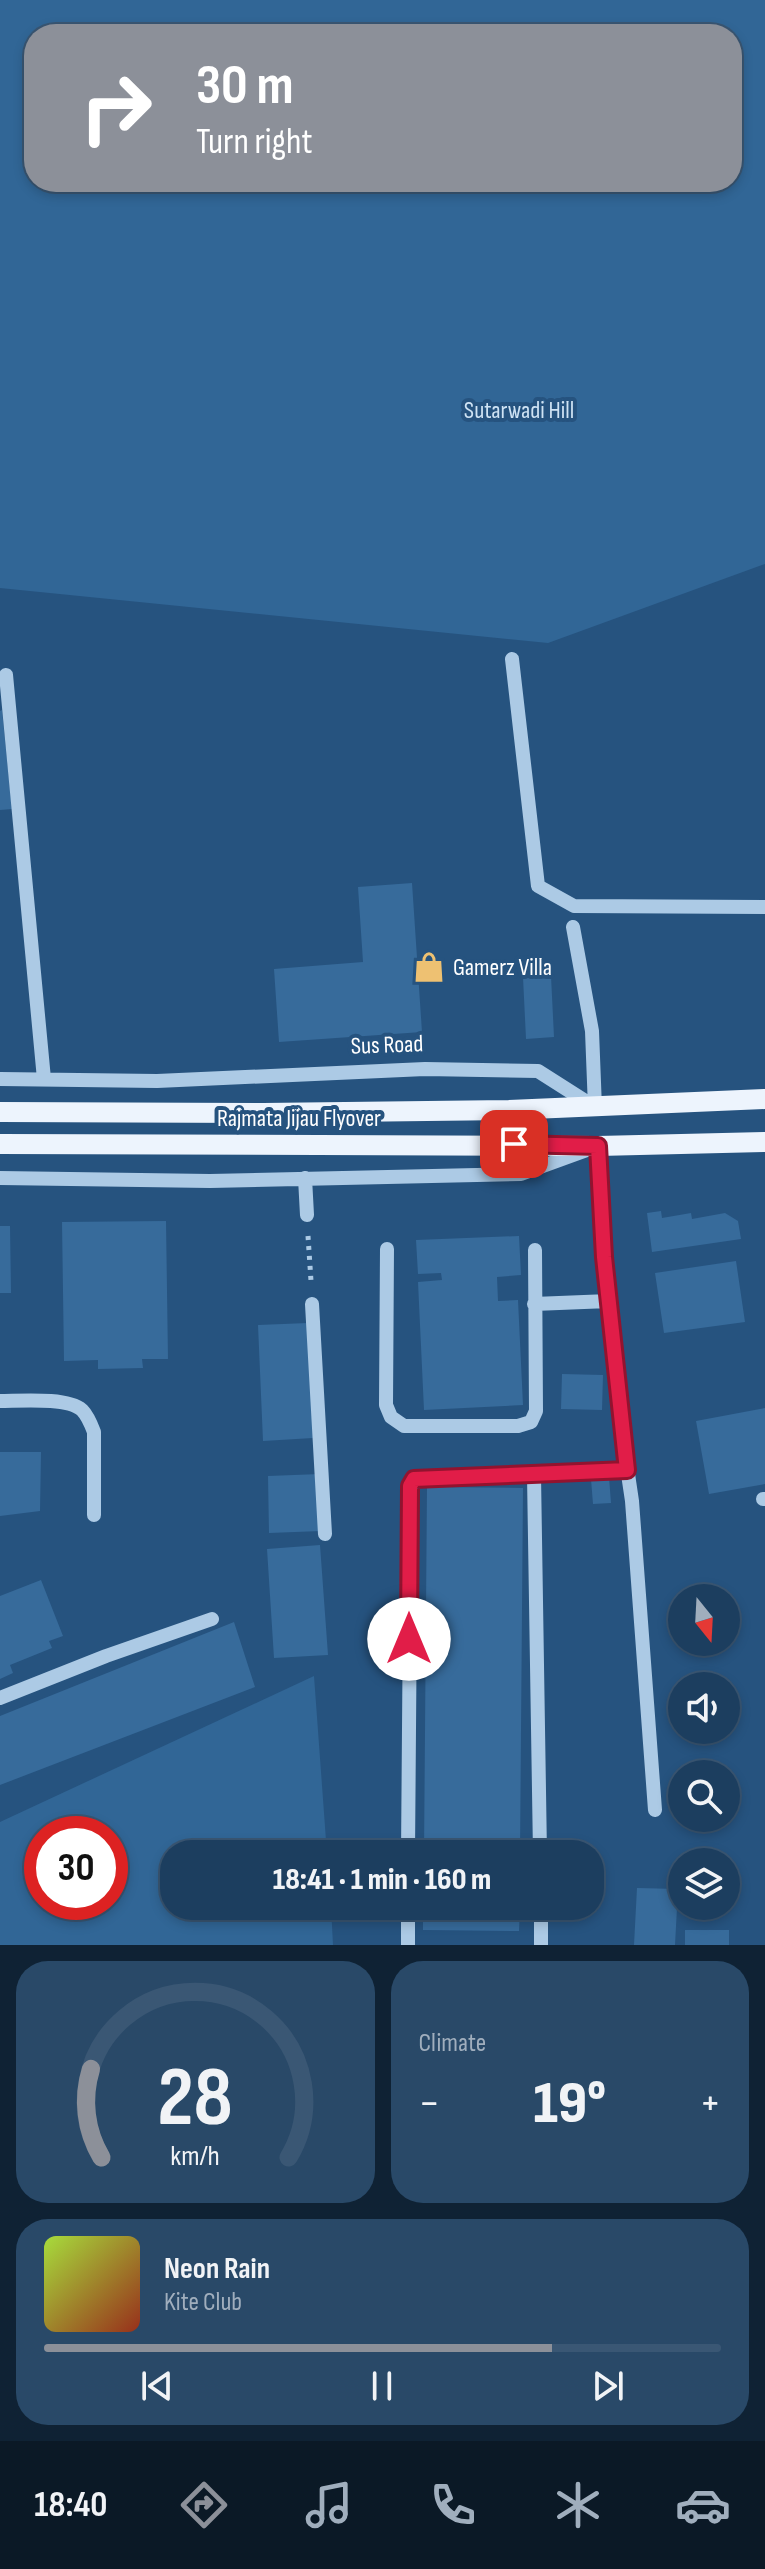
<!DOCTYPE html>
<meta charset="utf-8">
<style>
body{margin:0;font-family:"Sofia Sans Condensed",sans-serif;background:#294968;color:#f1f3f6;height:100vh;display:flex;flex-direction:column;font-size:30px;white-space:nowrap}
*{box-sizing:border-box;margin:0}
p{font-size:26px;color:#a0aebd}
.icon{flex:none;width:44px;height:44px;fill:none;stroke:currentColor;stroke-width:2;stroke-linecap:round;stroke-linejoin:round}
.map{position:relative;height:1945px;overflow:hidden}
.details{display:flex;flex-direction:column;gap:16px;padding:16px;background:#0f2234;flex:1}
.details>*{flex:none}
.hud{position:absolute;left:24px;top:24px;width:718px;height:168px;border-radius:32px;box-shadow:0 4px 12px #0003,0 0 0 2px #3a5774;background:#8c9099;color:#fff;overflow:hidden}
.needle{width:52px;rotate:162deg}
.fabs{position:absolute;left:668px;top:1584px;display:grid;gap:16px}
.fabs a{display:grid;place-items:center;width:72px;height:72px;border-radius:50%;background:#1c3e5f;box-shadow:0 4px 12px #0003,0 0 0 2px #3a5774;font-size:40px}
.speed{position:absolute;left:24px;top:1816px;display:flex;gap:16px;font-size:40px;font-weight:700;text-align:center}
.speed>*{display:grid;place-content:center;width:104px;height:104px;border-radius:50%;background:#1c3e5f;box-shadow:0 4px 12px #0003,0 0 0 2px #3a5774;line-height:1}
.speed .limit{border:12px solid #d22;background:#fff;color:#111}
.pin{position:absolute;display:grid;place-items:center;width:68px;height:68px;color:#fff;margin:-34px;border-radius:16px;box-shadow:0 4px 12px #0006}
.me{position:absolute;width:88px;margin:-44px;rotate:0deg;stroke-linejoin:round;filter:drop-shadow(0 0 6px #0008)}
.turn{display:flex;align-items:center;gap:28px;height:168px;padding:0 40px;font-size:36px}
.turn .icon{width:104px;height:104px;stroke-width:2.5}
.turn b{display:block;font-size:56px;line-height:68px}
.big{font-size:60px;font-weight:800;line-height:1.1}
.details .tile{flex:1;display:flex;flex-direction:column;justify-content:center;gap:12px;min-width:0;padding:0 28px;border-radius:32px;background:#294968}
.details .dial{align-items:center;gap:0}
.dial svg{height:208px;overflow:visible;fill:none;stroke:#3a5774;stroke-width:7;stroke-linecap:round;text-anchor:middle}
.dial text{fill:#f1f3f6;stroke:none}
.song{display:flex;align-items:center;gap:24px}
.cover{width:96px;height:96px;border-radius:12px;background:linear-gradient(135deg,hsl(80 70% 55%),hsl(10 70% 35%))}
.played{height:8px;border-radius:4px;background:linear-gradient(90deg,#8c9099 75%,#3a5774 75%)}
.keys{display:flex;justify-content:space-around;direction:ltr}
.heat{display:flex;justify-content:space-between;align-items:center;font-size:44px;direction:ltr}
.details .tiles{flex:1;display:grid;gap:16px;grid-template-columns:1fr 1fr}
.tile:last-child{grid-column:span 2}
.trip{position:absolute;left:160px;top:1840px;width:444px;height:80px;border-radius:32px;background:#1c3e5f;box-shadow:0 4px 12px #0003,0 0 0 2px #3a5774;font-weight:800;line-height:80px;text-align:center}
.tabs{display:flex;height:128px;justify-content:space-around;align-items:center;background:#0b1926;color:#a0aebd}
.tabs .icon{width:56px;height:56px}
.tabs .active{color:#8c9099}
.tabs b{font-size:36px;color:#f1f3f6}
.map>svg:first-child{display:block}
.green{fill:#316696;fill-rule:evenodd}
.building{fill:#376b9b}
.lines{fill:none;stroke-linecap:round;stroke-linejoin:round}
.path{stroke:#accae5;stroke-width:5;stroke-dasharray:4 6;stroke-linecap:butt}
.minor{stroke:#accae5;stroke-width:14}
.major{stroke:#edf4fd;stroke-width:20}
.route-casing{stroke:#92132f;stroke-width:20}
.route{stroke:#e11d48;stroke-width:14}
.labels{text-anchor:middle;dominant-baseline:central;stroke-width:8;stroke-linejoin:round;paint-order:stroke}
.park-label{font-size:24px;fill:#cfe3f4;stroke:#26537f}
.poi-label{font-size:24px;fill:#fff;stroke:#26537f;text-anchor:start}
.street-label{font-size:24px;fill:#fff;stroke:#26537f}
</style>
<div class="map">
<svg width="765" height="1945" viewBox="0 0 765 1945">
<rect width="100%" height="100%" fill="#26537f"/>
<path class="green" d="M0 0H765V564L548 643 0 588ZM34 34H732V182H34Z
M314 1676 327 1854H174V1906H331L333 1945H0V1822ZM42 1834H110V1902H42Z"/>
<path class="building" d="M2 710 12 809 0 810V711Z
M412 883 422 1032 279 1042 274 969 363 962 358 887Z
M551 976 554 1037 526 1039 523 977Z
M661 1211 662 1218 691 1213 692 1219 725 1213 738 1221 741 1239 652 1252 647 1213Z
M166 1221 168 1359H142L143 1368 98 1369V1360L64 1361 62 1222Z
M0 1226H10L11 1293H0Z
M519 1236 521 1275 497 1277 498 1301 518 1300 523 1405 424 1410 418 1282 442 1280 441 1273 418 1274 416 1240Z
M736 1261 745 1322 664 1333 655 1273Z
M308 1323 313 1438 263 1441 258 1325Z
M562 1374 603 1375 602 1410 561 1409Z
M765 1408V1484L709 1494 696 1421Z
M0 1452H41L40 1511 0 1516Z
M320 1474 321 1531 269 1533 268 1476Z
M609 1477 611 1503 593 1504 591 1479Z
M427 1487 523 1488 520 1854H424Z
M320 1545 328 1655 274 1658 267 1549Z
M41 1580 63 1636 49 1641 52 1648 10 1665 13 1673 0 1679V1596Z
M234 1622 255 1687 0 1785V1716Z
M637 1888 678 1889 675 1945H634Z
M423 1906H520L519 1931 423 1930Z
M685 1930H729V1945H685Z"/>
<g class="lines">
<path class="path" d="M308 1236 311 1281"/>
<path class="minor" d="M512 659 538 886 574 906 765 907
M6 675 44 1079
M573 927 592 1031 595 1108
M0 1079 157 1081 425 1069 538 1071 593 1106
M0 1178 210 1181 521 1174 598 1146C605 1265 614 1383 632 1501L655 1810
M305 1178 307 1215
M387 1249 386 1405 391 1417 404 1426H518L531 1422 536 1411 535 1250
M312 1304 325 1534
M534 1304 609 1301
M0 1401C20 1401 67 1397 82 1410 88 1416 91 1424 94 1432V1515
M763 1499H765
M0 1698 106 1656 212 1619
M408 1854 411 1482 418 1478 534 1475
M540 1854 534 1475 627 1470
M541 1906V1945
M408 1945V1906"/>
<path class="major" d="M0 1112 263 1113 509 1110 765 1099
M0 1144 598 1146 765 1142"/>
</g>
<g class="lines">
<defs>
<path id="route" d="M409 1639 410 1486 414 1479 627 1470 604 1257 598 1146 514 1144"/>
</defs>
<use href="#route" class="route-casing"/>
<use href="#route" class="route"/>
</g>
<defs>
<symbol id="shop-bare" viewBox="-9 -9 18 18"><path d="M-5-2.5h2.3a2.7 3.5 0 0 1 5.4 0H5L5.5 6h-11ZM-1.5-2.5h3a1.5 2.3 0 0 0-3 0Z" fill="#eec172" stroke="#26537f" stroke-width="2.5" paint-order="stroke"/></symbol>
</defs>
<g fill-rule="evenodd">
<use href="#shop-bare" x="407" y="945" width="44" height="44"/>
</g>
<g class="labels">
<g class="park-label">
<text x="519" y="410">Sutarwadi Hill</text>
</g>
<g class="poi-label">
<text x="453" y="967">Gamerz Villa</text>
</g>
<g class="street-label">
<text transform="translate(387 1045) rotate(-2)">Sus Road</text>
<text x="299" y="1118">Rajmata Jijau Flyover</text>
</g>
</g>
</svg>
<div class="fabs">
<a><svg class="needle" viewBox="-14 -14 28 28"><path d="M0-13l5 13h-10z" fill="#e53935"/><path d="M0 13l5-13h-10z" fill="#a0aebd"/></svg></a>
<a><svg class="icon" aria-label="sound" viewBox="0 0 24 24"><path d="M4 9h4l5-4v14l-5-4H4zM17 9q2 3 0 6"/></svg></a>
<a><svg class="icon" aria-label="search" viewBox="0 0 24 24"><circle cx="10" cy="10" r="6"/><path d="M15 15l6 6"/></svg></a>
<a><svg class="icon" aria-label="layers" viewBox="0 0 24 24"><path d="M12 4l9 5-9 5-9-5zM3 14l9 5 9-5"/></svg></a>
</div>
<div class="speed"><div class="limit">30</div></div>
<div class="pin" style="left:514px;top:1144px;background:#d93025"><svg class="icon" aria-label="arrive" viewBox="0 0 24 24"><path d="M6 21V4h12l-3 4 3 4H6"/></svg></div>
<svg class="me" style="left:409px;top:1639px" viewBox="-20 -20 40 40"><circle r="19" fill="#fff"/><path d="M0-13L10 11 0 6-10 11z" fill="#e11d48"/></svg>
<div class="trip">18:41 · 1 min · 160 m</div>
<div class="hud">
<div class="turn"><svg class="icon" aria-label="right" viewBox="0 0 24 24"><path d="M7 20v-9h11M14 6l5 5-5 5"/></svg><div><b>30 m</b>Turn right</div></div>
</div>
</div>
<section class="details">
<div class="tiles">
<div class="tile dial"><svg viewBox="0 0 100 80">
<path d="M14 69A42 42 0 1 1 86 69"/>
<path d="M14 69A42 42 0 0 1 10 35" stroke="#8c9099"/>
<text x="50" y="56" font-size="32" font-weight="700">28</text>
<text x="50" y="72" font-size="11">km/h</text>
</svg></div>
<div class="tile"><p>Climate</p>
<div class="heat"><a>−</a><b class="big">19°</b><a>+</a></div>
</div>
<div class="tile">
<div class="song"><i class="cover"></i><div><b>Neon Rain</b><p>Kite Club</p></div></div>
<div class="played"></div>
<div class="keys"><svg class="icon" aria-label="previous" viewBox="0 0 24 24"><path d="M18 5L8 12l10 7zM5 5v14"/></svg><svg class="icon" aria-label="pause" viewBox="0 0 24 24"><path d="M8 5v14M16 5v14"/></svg><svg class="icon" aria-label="next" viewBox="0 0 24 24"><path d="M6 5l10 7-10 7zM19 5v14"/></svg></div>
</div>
</div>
</section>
<nav class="tabs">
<b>18:40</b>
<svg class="icon active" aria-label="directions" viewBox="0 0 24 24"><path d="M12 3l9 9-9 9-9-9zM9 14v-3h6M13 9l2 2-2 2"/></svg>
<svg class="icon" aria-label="music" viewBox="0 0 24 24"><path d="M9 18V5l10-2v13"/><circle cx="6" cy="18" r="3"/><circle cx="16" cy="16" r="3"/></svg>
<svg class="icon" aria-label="phone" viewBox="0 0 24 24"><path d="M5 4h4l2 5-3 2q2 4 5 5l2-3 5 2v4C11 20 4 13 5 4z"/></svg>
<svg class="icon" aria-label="climate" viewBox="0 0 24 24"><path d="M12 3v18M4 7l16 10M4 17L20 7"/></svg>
<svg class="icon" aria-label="car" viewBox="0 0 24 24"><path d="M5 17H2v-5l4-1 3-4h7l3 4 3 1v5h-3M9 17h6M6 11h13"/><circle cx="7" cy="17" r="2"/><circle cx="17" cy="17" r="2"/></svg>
</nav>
